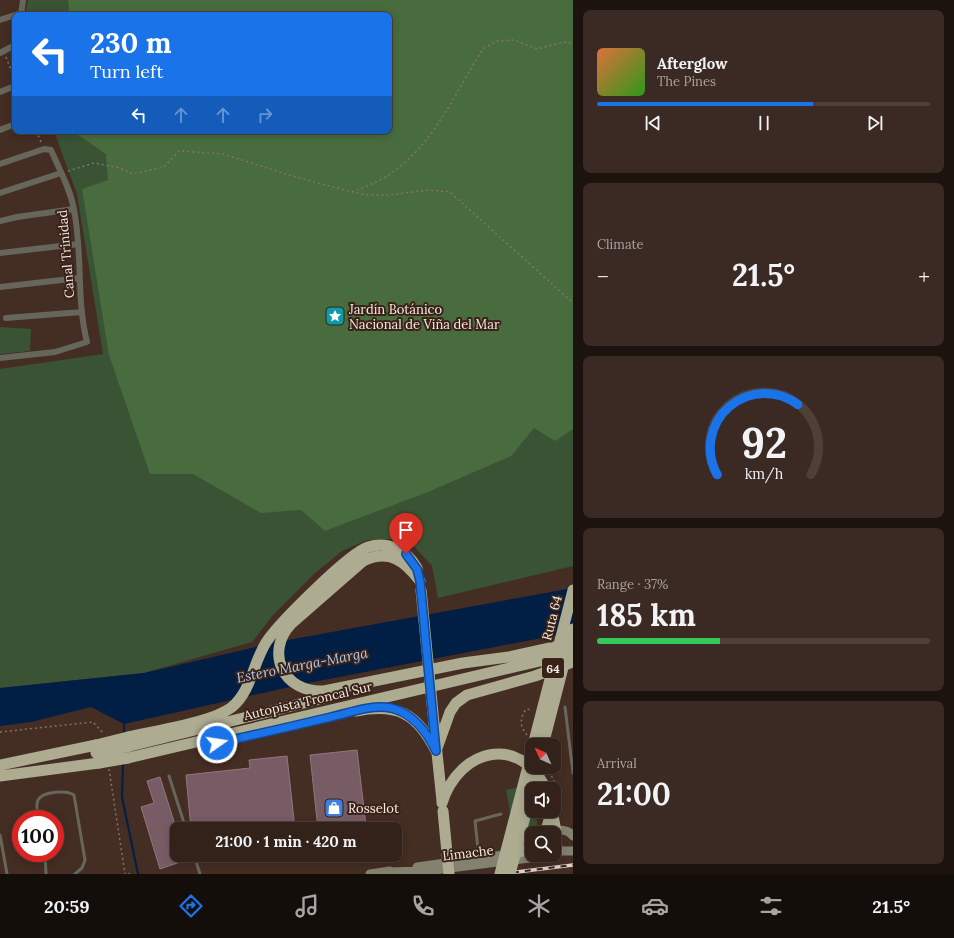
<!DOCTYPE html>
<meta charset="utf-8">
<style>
body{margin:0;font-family:Lora,serif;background:#3b2a23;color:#f1f3f6;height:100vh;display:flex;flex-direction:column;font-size:15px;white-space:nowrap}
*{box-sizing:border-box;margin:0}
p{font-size:13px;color:#a9a4a2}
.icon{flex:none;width:22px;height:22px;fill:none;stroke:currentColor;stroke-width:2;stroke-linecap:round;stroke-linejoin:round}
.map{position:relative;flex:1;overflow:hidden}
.drawer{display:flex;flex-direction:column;gap:10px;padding:10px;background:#1c130e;width:381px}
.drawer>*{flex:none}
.guide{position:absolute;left:12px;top:12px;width:380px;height:122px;border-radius:8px;box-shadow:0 2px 10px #0003,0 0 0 1px #4e3f39;background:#1a73e8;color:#fff;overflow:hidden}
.needle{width:26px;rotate:315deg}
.controls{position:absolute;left:525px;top:738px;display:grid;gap:8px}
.controls a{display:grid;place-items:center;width:36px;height:36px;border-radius:8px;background:#33221a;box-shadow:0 2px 10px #0003,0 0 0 1px #4e3f39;font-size:20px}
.speed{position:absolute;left:12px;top:810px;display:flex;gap:8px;font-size:20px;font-weight:700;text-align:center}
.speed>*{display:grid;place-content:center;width:52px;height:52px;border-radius:50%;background:#33221a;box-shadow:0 2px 10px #0003,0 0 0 1px #4e3f39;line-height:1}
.speed .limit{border:6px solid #d22;background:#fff;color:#111}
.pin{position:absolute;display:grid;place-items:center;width:34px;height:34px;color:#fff;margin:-41px -17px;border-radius:50% 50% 50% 0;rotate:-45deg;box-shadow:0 0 4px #0007}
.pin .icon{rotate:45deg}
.me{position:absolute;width:44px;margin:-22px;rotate:77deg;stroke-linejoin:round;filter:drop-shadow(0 0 3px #0008)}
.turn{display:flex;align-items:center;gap:14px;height:84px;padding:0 12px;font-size:18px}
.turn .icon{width:52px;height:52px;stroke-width:2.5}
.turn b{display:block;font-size:28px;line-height:34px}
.lanes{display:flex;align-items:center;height:38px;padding:0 12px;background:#0003;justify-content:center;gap:20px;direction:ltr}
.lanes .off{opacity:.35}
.big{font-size:30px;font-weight:800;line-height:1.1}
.drawer .card{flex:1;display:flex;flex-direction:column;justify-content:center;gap:6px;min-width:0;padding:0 14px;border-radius:8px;background:#3b2a23}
.drawer .dial{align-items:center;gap:0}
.dial svg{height:104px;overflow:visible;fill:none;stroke:#4e3f39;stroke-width:7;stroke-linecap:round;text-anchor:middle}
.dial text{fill:#f1f3f6;stroke:none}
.song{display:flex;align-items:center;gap:12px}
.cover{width:48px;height:48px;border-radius:6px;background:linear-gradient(135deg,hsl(20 70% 55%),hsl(110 70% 35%))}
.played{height:4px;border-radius:2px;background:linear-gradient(90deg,#1a73e8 65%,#4e3f39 65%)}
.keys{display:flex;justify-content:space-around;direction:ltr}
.heat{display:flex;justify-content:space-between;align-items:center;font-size:22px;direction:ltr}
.charge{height:6px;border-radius:3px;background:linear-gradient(90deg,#34c759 37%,#4e3f39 0)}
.trip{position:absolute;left:170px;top:822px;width:232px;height:40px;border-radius:8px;background:#33221a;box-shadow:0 2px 10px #0003,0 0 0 1px #4e3f39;font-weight:800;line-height:40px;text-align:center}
.dock{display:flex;height:64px;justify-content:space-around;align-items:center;background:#140e0a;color:#a9a4a2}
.dock .icon{width:28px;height:28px}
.dock .on{color:#1a73e8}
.dock b{font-size:18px;color:#f1f3f6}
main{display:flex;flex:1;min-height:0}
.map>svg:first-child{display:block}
.green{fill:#3a5334}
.forest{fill:#486c3e}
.water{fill:#011e45}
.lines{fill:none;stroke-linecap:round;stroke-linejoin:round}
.stream{stroke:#011e45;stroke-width:2}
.building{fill:#785c65;stroke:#92757e}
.path{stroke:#867269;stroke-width:1.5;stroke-dasharray:2 3;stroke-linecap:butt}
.lane{stroke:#67665b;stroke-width:3}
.street{stroke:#67665b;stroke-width:6}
.secondary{stroke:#838270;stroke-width:9}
.highway{stroke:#adab90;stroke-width:11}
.rail-casing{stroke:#e0d0c8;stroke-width:3.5}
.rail{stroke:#392319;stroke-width:2;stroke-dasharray:6;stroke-linecap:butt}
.highway-bridge{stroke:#adab90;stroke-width:11}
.route-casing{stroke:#114b97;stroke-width:10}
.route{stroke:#1a73e8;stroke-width:7}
.labels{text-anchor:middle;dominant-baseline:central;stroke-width:4;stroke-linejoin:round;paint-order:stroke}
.shield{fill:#392319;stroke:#bfaea6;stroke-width:1}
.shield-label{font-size:12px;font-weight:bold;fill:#f9eae3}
.street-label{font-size:13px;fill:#f9eae3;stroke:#392319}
.poi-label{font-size:13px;fill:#f9eae3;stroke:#392319;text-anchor:start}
.water-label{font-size:14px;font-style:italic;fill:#accaf3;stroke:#392319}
</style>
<main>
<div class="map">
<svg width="573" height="874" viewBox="0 0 573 874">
<rect width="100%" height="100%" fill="#442d23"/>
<path class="green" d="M28 0H573V566L438 598 432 566 411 543 391 539 367 540 342 551 314 574 273 615 252 642 144 673 0 688V369L103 354 77 194 54 131H389V15H25Z
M0 327 31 329 30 351 0 354Z
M530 785 532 811H535L538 828 514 832 506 790Z"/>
<path class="forest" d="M68 0H573V429L555 441 534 428 511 456 428 492 325 531 301 510 261 513 193 474H150L109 355 82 189 108 180 106 154 78 135 76 131H389V15H65L69 9Z"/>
<path class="water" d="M573 588V632L308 683 124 724 91 707 31 722 0 726V688L144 673 277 642Z"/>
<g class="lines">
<path class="stream" d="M124 734V723
M123 763 122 797 138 874"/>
</g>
<path class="building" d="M357 750 366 826 318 829 310 755Z
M287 756 295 829H191L186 775 250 768 249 760Z
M160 777 177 831V855H184L186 860 160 869 141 807 154 803 147 781Z"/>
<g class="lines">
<path class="path" d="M6 57 15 80
M36 131 42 144
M68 171 94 163 120 168 133 174 164 167 179 151 223 154 292 176 352 192 368 195H389L429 190 450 192 573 303
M352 192C367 186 381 181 393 172 435 142 456 91 483 49L497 41 514 40 537 49 564 42 573 43
M0 732 93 722 104 734
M527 735C519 725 520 719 526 709L532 710
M547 767 560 793 561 810
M109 769 125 874
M128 874H133"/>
<path class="lane" d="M565 707 573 773
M169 776 186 829
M39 819C38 813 35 806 38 800 43 791 67 790 74 795L85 860 82 868 75 874
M0 835 7 874
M45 853 46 874
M194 855 200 874
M479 858 475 821 501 814"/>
<path class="street" d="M21 15 23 0
M0 20 21 13
M0 53 15 45
M0 92 15 86
M0 130 15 124
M0 164 44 149 51 150C59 169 71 190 74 210 83 254 76 299 87 342L55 352 0 358
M0 193 61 173
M0 221 17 217 74 209
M0 253 78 244
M0 287 79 278
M6 318 82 312"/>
<path class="secondary" d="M552 833C560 829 568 829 573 836
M554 851H573
M417 867 511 854
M385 872 426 871 553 855
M370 874 390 871"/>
<path class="highway" d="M420 581C404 560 389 549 363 561L292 623C264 652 283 693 324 691L463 663 516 656
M509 657 567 644
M356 711C397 703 417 713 436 751
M434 724 442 801
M128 737C154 731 213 722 232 707 252 690 253 662 267 641 280 622 349 553 368 547 388 541 407 550 417 568
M130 746 336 695
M436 751 450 712 456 703 467 695 535 676 573 662
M128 758 573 653
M0 765 96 745
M0 776 99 763
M442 803C459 749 519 733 546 789
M552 811 556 831 557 853
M545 833 551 814
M514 854 532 847"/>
<defs>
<path id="rail" d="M501 874 573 865"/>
</defs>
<use href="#rail" class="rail-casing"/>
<use href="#rail" class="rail"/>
<path class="highway-bridge" d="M421 590 434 724
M96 745 128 737
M533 745 573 590
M543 745 573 629
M96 753 130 746
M99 763 128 758
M443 811 449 874
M500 874 532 751
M510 874 538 767"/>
</g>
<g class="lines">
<defs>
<path id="route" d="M217 743C255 735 293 726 331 717 349 713 372 704 391 708 412 713 427 732 436 751L420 581 417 569 406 554"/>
</defs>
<use href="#route" class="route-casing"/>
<use href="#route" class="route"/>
</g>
<defs>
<symbol id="sight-square" viewBox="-11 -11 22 22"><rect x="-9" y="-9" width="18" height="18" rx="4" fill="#0f9aa8" stroke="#392319"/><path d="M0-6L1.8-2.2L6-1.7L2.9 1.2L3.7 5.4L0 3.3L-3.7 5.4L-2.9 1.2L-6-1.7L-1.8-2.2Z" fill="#fff"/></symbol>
<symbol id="shop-square" viewBox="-11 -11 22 22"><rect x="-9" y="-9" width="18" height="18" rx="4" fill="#3f7fe0" stroke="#392319"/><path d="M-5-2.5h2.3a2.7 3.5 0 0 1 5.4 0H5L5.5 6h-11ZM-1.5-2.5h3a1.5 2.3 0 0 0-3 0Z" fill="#fff"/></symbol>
</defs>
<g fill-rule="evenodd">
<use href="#sight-square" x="324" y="305" width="22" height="22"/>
<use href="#shop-square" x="323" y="797" width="22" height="22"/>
</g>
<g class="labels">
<rect class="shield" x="542" y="658" width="22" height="20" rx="3"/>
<g class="shield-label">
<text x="553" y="668">64</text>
</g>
<g class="street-label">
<text transform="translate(66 254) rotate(-95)">Canal Trinidad</text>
<text transform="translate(552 618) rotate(-76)">Ruta 64</text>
<text transform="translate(308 701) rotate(-13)">Autopista Troncal Sur</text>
<text transform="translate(468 853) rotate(-7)">Limache</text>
</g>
<g class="poi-label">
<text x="349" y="309">Jardín Botánico<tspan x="349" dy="15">Nacional de Viña del Mar</tspan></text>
<text x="348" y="808">Rosselot</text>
</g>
<g class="water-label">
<text transform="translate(302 665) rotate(-11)">Estero Marga-Marga</text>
</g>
</g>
</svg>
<div class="controls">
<a><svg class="needle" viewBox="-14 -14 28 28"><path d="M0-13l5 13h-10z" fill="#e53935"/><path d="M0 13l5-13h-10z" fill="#a9a4a2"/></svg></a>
<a><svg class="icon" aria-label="sound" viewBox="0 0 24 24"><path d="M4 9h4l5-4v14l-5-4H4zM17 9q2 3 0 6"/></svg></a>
<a><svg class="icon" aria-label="search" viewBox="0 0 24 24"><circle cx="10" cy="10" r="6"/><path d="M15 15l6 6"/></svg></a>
</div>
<div class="speed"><div class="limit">100</div></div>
<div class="pin" style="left:406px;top:554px;background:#d93025"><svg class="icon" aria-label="arrive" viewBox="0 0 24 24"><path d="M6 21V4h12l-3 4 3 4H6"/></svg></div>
<svg class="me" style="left:217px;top:743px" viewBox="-20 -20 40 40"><circle r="17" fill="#1a73e8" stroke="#fff" stroke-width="3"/><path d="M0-11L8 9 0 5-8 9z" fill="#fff"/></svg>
<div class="trip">21:00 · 1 min · 420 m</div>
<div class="guide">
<div class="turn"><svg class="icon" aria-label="left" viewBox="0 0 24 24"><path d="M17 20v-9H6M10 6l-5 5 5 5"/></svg><div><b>230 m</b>Turn left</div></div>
<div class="lanes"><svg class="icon" aria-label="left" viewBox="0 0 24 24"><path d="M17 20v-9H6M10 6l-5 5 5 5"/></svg><svg class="icon off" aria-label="ahead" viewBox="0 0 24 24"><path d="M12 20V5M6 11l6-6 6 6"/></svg><svg class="icon off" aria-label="ahead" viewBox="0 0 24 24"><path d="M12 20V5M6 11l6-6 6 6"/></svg><svg class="icon off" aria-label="right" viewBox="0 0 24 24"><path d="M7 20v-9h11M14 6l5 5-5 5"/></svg></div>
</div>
</div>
<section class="drawer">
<div class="card">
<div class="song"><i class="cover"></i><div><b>Afterglow</b><p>The Pines</p></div></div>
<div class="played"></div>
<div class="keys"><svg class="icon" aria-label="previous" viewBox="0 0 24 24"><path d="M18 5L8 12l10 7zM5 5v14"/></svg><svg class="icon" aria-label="pause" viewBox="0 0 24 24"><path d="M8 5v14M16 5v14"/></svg><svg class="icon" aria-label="next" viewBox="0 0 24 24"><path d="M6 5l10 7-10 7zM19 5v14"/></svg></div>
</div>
<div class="card"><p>Climate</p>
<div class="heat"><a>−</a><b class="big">21.5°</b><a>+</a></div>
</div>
<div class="card dial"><svg viewBox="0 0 100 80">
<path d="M14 69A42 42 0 1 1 86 69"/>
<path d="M14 69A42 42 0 0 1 76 15" stroke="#1a73e8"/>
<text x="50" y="56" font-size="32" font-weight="700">92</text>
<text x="50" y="72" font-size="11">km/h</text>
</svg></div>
<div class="card"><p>Range · 37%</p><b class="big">185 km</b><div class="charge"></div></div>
<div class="card"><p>Arrival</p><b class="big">21:00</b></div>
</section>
</main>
<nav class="dock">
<b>20:59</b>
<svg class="icon on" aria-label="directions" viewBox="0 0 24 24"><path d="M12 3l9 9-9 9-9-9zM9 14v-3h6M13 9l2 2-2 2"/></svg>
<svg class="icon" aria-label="music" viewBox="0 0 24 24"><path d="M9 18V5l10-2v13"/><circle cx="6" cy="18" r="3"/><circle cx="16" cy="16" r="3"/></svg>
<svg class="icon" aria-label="phone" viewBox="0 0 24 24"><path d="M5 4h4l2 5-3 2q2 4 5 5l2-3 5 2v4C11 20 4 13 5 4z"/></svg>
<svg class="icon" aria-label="climate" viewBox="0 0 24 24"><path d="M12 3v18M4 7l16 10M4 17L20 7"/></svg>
<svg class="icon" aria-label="car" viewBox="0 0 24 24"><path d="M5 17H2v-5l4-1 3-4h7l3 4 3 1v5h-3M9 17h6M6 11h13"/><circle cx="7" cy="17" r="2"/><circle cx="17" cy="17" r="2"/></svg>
<svg class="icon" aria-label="filters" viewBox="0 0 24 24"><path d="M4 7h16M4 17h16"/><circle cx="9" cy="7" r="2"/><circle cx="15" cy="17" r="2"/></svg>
<b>21.5°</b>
</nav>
